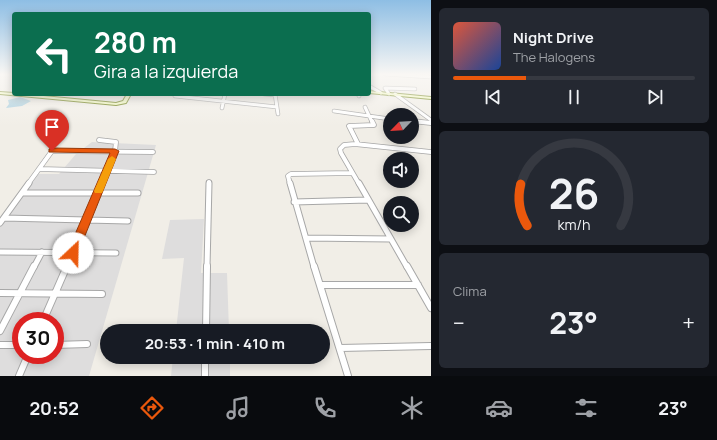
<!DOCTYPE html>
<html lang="es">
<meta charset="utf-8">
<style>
body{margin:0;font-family:Manrope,sans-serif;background:#242831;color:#f1f3f6;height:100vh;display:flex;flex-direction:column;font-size:15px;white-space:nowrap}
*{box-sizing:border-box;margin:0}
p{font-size:13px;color:#9ea1a6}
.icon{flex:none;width:22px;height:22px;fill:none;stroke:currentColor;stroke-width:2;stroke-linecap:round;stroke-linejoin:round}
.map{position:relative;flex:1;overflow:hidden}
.details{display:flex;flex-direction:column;gap:8px;padding:8px;background:#0d0f14;width:286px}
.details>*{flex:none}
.guide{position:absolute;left:12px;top:12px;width:359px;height:84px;border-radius:4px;box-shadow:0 2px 10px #0003;background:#0b6e4f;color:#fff;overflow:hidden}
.needle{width:26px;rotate:245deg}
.fabs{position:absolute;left:383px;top:108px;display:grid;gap:8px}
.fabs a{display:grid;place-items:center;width:36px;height:36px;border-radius:50%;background:#171b24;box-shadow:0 2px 10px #0003;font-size:20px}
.speed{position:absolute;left:12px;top:312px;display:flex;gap:8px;font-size:20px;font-weight:700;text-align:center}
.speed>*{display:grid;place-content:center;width:52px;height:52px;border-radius:50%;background:#171b24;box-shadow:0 2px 10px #0003;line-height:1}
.speed .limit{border:6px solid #d22;background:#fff;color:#111}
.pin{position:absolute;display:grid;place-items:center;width:34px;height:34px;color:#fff;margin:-41px -17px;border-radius:50% 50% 50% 0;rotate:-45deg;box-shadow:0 0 4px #0007}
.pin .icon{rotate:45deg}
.me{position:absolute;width:44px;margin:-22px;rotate:24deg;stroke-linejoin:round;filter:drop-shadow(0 0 3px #0008)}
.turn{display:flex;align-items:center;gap:14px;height:84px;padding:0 16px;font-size:18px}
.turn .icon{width:52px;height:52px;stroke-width:2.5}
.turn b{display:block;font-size:28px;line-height:34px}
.big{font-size:30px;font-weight:700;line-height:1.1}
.details .tile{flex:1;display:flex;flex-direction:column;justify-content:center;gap:6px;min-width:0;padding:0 14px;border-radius:6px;background:#242831}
.details .dial{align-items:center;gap:0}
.dial svg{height:104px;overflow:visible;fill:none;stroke:#363941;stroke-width:7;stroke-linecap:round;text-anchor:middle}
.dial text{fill:#f1f3f6;stroke:none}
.song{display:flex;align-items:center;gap:12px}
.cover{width:48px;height:48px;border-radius:6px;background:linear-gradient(135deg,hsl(10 70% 55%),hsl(220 70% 35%))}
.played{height:4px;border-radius:2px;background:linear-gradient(90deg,#ea580c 30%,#363941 30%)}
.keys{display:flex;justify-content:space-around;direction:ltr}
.heat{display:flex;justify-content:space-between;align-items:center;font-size:22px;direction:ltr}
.trip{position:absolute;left:100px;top:324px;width:230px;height:40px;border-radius:20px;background:#171b24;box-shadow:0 2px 10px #0003;font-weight:700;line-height:40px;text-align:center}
.dock{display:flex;height:64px;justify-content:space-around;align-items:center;background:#090b0e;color:#9ea1a6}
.dock .icon{width:28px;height:28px}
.dock .on{color:#ea580c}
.dock b{font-size:18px;color:#f1f3f6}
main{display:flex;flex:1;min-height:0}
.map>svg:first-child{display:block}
.residential{fill:#dedddd;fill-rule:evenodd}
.water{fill:#a8cede}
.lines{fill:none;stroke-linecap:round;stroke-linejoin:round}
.street-far3-casing{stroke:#a7a7a7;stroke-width:4.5}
.street-far2-casing{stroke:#a7a7a7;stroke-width:5.5}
.street-far1-casing{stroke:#a7a7a7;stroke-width:7}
.street-casing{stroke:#a7a7a7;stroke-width:8}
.secondary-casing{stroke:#657905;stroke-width:2}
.street-far3{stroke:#fff;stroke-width:3}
.street-far2{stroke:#fff;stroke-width:4}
.street-far1{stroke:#fff;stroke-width:5}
.street{stroke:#fff;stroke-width:6}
.secondary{fill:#f2fabc;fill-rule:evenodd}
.route{fill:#ea580c;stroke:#983908}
.slow{fill:#f59e0b}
</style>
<main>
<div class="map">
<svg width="431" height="376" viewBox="0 0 431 376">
<rect width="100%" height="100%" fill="#f1eee7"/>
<path class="residential" d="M92 142 156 145 89 376H0V227L38 174H59L76 154ZM21 321H55V355H21Z
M204 219 201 273H227L229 331H176L184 258 162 259 170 220Z
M173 357H230V376H171Z"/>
<path class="water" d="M20 97 31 101 22 106 6 108 9 104 8 100Z"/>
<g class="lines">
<defs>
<path id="street-far3" d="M385 74 431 77
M369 86 381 93
M176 94 175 96 277 107
M264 94 275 95
M275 94 278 114
M358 94 359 96
M389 94 385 88 415 89
M395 94 431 120
M365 107 372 122
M222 108 225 94
M334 111 390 119
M412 121 419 122"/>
<path id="street-far2" d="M412 121 431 123
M99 140 116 142 115 151 101 184
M358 144 349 126 374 125 372 121
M39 169 154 172
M28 184 52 151 153 152
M209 184V182
M290 184 288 176 291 174 352 173
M359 184 341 153 340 149 344 145 355 144 431 152"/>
<path id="street-far1" d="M290 183 314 267
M359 183 407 267
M22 193H138
M294 202 368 200
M4 218 128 221
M0 223 29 183
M306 238 391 239
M0 252 116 253
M34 267 42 252
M66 267 102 183
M207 267 209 183"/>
<path id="street" d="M314 266 348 376
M407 266 431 308
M320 285H418
M0 293 102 294
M43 321 67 266
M0 331 34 266
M206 331 207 266
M0 345H21
M55 345 87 344
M340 348 431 346
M205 357V376
M19 376 28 355"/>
<path id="secondary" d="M369 91 431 97V99L369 93Z
M0 92 14 93V94H23L116 103 123 101 127 94H131L126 103 116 105 0 94Z"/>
</defs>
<use href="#street-far3" class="street-far3-casing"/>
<use href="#street-far2" class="street-far2-casing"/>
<use href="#street-far1" class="street-far1-casing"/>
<use href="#street" class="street-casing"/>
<use href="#secondary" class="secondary-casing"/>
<use href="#street-far3" class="street-far3"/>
<use href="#street-far2" class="street-far2"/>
<use href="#street-far1" class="street-far1"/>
<use href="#street" class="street"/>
<use href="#secondary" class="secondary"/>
</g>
<linearGradient id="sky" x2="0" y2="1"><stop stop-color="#8ebee4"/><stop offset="0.59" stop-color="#f9f7f4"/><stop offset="1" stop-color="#f9f7f4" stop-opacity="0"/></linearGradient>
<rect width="431" height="126" fill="url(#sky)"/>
<path class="route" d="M52 148 115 149 119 151 78 253 77 256 73 257 69 256 67 253 110 153 49 152V149Z"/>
<path class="slow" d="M112 156 116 159 103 191 102 193H95L94 191 108 159Z"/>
</svg>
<div class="fabs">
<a><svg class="needle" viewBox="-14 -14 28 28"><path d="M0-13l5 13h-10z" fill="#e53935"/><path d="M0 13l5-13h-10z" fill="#9ea1a6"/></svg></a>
<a><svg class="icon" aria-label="sound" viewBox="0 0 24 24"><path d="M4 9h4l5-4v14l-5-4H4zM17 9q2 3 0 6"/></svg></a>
<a><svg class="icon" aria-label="search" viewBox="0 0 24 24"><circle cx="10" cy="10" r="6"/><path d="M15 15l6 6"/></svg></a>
</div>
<div class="speed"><div class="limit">30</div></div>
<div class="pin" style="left:52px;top:151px;background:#d93025"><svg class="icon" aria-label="arrive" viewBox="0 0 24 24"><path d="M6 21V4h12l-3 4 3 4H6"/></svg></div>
<svg class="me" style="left:73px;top:253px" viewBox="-20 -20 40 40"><circle r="19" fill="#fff"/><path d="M0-13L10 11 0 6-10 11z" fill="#ea580c"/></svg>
<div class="trip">20:53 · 1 min · 410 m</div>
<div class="guide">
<div class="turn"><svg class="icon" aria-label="left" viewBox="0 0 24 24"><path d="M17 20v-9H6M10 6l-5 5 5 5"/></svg><div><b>280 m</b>Gira a la izquierda</div></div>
</div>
</div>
<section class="details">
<div class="tile">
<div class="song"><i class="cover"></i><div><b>Night Drive</b><p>The Halogens</p></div></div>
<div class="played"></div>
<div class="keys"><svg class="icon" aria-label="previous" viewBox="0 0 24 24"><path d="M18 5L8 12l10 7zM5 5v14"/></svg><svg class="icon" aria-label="pause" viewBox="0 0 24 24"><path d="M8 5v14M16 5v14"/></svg><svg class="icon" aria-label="next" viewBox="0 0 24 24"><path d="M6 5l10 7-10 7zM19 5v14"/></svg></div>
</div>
<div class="tile dial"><svg viewBox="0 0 100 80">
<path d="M14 69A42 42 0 1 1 86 69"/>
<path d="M14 69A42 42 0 0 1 9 37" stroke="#ea580c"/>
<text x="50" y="56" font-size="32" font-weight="700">26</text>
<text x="50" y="72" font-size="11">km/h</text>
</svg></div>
<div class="tile"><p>Clima</p>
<div class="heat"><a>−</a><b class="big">23°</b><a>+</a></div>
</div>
</section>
</main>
<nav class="dock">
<b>20:52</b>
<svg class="icon on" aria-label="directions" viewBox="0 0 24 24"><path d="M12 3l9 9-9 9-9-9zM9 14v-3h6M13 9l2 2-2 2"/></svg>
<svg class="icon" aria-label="music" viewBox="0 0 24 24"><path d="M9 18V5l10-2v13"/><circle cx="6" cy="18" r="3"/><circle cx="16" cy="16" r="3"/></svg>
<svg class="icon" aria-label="phone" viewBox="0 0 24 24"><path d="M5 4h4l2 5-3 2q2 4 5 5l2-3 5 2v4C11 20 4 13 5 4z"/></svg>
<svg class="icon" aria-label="climate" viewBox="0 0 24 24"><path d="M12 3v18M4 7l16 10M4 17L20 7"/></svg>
<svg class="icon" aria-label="car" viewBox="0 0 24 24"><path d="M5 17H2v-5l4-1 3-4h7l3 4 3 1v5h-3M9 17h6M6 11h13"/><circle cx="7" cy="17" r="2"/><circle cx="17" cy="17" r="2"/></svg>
<svg class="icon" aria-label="filters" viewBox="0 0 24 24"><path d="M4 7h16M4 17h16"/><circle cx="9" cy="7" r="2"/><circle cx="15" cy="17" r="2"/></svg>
<b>23°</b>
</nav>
